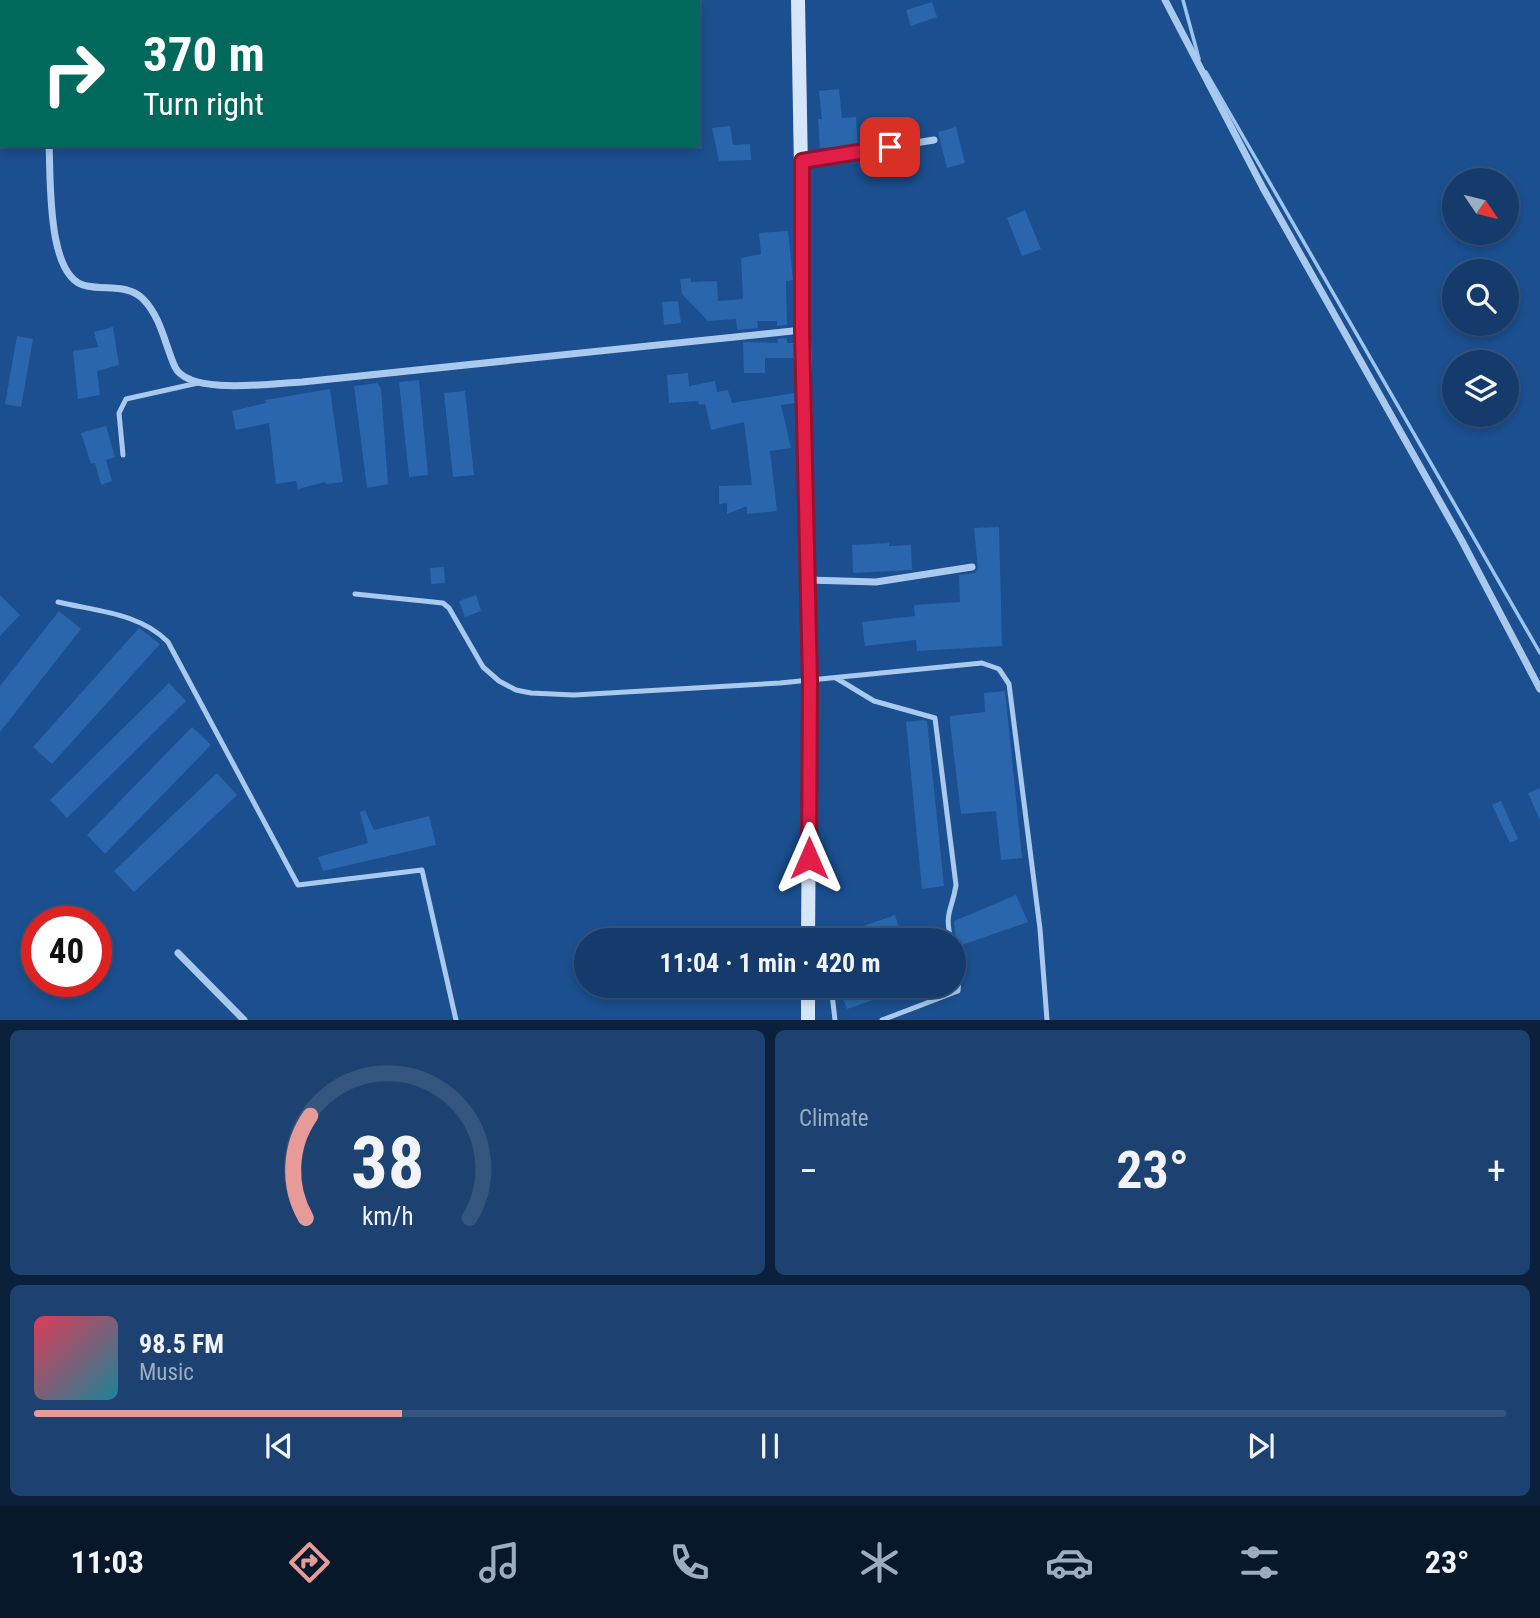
<!DOCTYPE html>
<meta charset="utf-8">
<style>
body{margin:0;font-family:"Roboto Condensed",sans-serif;background:#1d4271;color:#f1f3f6;height:100vh;display:flex;flex-direction:column;font-size:26px;white-space:nowrap}
*{box-sizing:border-box;margin:0}
p{font-size:23px;color:#9dadc1}
.icon{flex:none;width:38px;height:38px;fill:none;stroke:currentColor;stroke-width:2;stroke-linecap:round;stroke-linejoin:round}
.map{position:relative;height:1020px;overflow:hidden}
.drawer{display:flex;flex-direction:column;gap:10px;padding:10px;background:#0b203b;flex:1}
.drawer>*{flex:none}
.hud{position:absolute;left:0px;top:0px;width:700px;height:147px;box-shadow:0 4px 10px #0003,0 0 0 2px #33557e;background:#00695c;color:#fff;overflow:hidden}
.needle{width:46px;rotate:125deg}
.fabs{position:absolute;left:1442px;top:168px;display:grid;gap:14px}
.fabs a{display:grid;place-items:center;width:77px;height:77px;border-radius:50%;background:#143b6b;box-shadow:0 4px 10px #0003,0 0 0 2px #33557e;font-size:35px}
.speed{position:absolute;left:21px;top:906px;display:flex;gap:14px;font-size:35px;font-weight:700;text-align:center}
.speed>*{display:grid;place-content:center;width:91px;height:91px;border-radius:50%;background:#143b6b;box-shadow:0 4px 10px #0003,0 0 0 2px #33557e;line-height:1}
.speed .limit{border:10px solid #d22;background:#fff;color:#111}
.pin{position:absolute;display:grid;place-items:center;width:60px;height:60px;color:#fff;margin:-30px;border-radius:14px;box-shadow:0 4px 10px #0006}
.me{position:absolute;width:77px;margin:-38px;rotate:0deg;stroke-linejoin:round;filter:drop-shadow(0 0 5px #0008)}
.turn{display:flex;align-items:center;gap:24px;height:147px;padding:0 28px;font-size:32px}
.turn .icon{width:91px;height:91px;stroke-width:2.5}
.turn b{display:block;font-size:49px;line-height:60px}
.big{font-size:52px;font-weight:700;line-height:1.1}
.drawer .tile{flex:1;display:flex;flex-direction:column;justify-content:center;gap:10px;min-width:0;padding:0 24px;border-radius:10px;background:#1d4271}
.drawer .dial{align-items:center;gap:0}
.dial svg{height:182px;overflow:visible;fill:none;stroke:#33557e;stroke-width:7;stroke-linecap:round;text-anchor:middle}
.dial text{fill:#f1f3f6;stroke:none}
.song{display:flex;align-items:center;gap:21px}
.cover{width:84px;height:84px;border-radius:10px;background:linear-gradient(135deg,hsl(350 70% 55%),hsl(190 70% 35%))}
.played{height:7px;border-radius:4px;background:linear-gradient(90deg,#e69b98 25%,#33557e 25%)}
.keys{display:flex;justify-content:space-around;direction:ltr}
.heat{display:flex;justify-content:space-between;align-items:center;font-size:38px;direction:ltr}
.drawer .tiles{flex:1;display:grid;gap:10px;grid-template-columns:1fr 1fr}
.tile:last-child{grid-column:span 2}
.trip{position:absolute;left:574px;top:928px;width:392px;height:70px;border-radius:35px;background:#143b6b;box-shadow:0 4px 10px #0003,0 0 0 2px #33557e;font-weight:700;line-height:70px;text-align:center}
.tabs{display:flex;height:112px;justify-content:space-around;align-items:center;background:#08182b;color:#9dadc1}
.tabs .icon{width:49px;height:49px}
.tabs .current{color:#e69b98}
.tabs b{font-size:32px;color:#f1f3f6}
.map>svg:first-child{display:block}
.lines{fill:none;stroke-linecap:round;stroke-linejoin:round}
.stream{stroke:#9cc4f0;stroke-width:3.5}
.building{fill:#2a66ad}
.lane{stroke:#a9c9ee;stroke-width:5}
.street{stroke:#a9c9ee;stroke-width:7}
.secondary{stroke:#d6e6fa;stroke-width:14}
.route-casing{stroke:#92132f;stroke-width:18}
.route{stroke:#e11d48;stroke-width:12}
</style>
<div class="map">
<svg width="1540" height="1020" viewBox="0 0 1540 1020">
<rect width="100%" height="100%" fill="#1b4f8f"/>
<g class="lines">
<path class="stream" d="M1183 0 1199 59
M1206 72 1540 653"/>
</g>
<path class="building" d="M932 2 937 17 911 26 906 10Z
M839 89 842 118 856 117 858 146 820 148 818 119H822L819 91Z
M730 126 733 145 750 144 751 160 719 161 712 128Z
M956 127 965 163 947 168 938 132Z
M1025 210 1041 249 1022 256 1007 218Z
M788 231 793 280 786 281 787 325 777 326V321H757L758 328 737 330 736 319 708 321 682 294 680 279 691 278V282L717 281 718 301 743 299 741 258 761 254 759 233Z
M678 301 681 323 664 325 662 302Z
M113 327 119 365 97 371 100 395 78 399 73 351 98 347 94 332Z
M17 336 33 339 21 407 5 404Z
M787 338V343H794V358H765V373H744L743 342 778 343 777 339Z
M688 373 689 386 715 381 717 392 728 390 732 403 794 393 795 403 781 405 791 448 770 451 777 511 747 514V506L727 514V503L719 504V486L752 485 744 422 711 430 705 404 699 405 698 401 669 403 667 375Z
M419 380 428 475 409 477 399 382Z
M378 383 381 389 388 484 367 488 354 386Z
M330 389 343 482 326 484 325 482 298 489 296 481 276 484 269 423 236 430 232 411 266 403 265 400Z
M465 391 474 475 453 477 444 393Z
M106 426 115 457 106 460 112 481 101 485 95 463 91 464 81 433Z
M999 527 1002 646 917 651 916 640 865 646 862 622 915 616 914 605 960 602 959 575 975 573 978 569 974 528Z
M889 543V546L911 545 912 570 853 573 852 545Z
M444 567 445 583 431 584 430 568Z
M0 595 20 615 0 636Z
M476 595 481 611 465 617 459 601Z
M59 611 81 629 0 732V686Z
M139 628 160 644 52 764 33 747Z
M169 683 186 701 67 818 50 800Z
M1005 691 1022 858 1001 860 996 811 961 814 950 723V716L985 712 984 693Z
M923 720 927 721 944 886 922 889 906 722Z
M192 727 211 745 105 854 87 835Z
M217 773 237 795 134 892 114 871Z
M1540 788V820L1528 793Z
M1501 801 1518 839 1510 843 1492 805Z
M365 810 374 830 429 816 436 845 323 871 318 857 368 843 360 812Z
M1016 895 1028 922 956 947 954 921Z
M895 915 903 940H829V938Z
M838 985H910V987L847 1009Z"/>
<g class="lines">
<path class="lane" d="M123 455 119 413 126 399 198 383
M355 594 443 603 449 608 483 667 499 681 516 690 531 693 574 695 780 683 982 663 999 669 1009 684 1040 929 1047 1020
M58 602C96 611 140 613 168 642L298 885 422 870 456 1020
M836 678 874 701 935 718 956 885C952 911 944 912 951 940
M831 985 835 1020
M882 1020 958 991 959 978 954 953"/>
<path class="street" d="M47 0V2
M1165 0 1263 188 1462 541 1540 689
M49 145C51 177 46 280 87 286 106 290 128 284 143 299 161 317 165 345 175 367 189 396 274 383 302 382L802 330
M802 161 934 140
M808 580 876 582 972 567
M178 953 244 1020"/>
<path class="secondary" d="M798 0 810 681 808 940
M808 985V1020"/>
</g>
<g class="lines">
<defs>
<path id="route" d="M809 858 810 681 802 330V161L890 147"/>
</defs>
<use href="#route" class="route-casing"/>
<use href="#route" class="route"/>
</g>
</svg>
<div class="fabs">
<a><svg class="needle" viewBox="-14 -14 28 28"><path d="M0-13l5 13h-10z" fill="#e53935"/><path d="M0 13l5-13h-10z" fill="#9dadc1"/></svg></a>
<a><svg class="icon" aria-label="search" viewBox="0 0 24 24"><circle cx="10" cy="10" r="6"/><path d="M15 15l6 6"/></svg></a>
<a><svg class="icon" aria-label="layers" viewBox="0 0 24 24"><path d="M12 4l9 5-9 5-9-5zM3 14l9 5 9-5"/></svg></a>
</div>
<div class="speed"><div class="limit">40</div></div>
<div class="pin" style="left:890px;top:147px;background:#d93025"><svg class="icon" aria-label="arrive" viewBox="0 0 24 24"><path d="M6 21V4h12l-3 4 3 4H6"/></svg></div>
<svg class="me" style="left:809px;top:858px" viewBox="-20 -20 40 40"><path d="M0-17L14 15 0 8-14 15z" fill="#e11d48" stroke="#fff" stroke-width="4"/></svg>
<div class="trip">11:04 · 1 min · 420 m</div>
<div class="hud">
<div class="turn"><svg class="icon" aria-label="right" viewBox="0 0 24 24"><path d="M7 20v-9h11M14 6l5 5-5 5"/></svg><div><b>370 m</b>Turn right</div></div>
</div>
</div>
<section class="drawer">
<div class="tiles">
<div class="tile dial"><svg viewBox="0 0 100 80">
<path d="M14 69A42 42 0 1 1 86 69"/>
<path d="M14 69A42 42 0 0 1 16 24" stroke="#e69b98"/>
<text x="50" y="56" font-size="32" font-weight="700">38</text>
<text x="50" y="72" font-size="11">km/h</text>
</svg></div>
<div class="tile"><p>Climate</p>
<div class="heat"><a>−</a><b class="big">23°</b><a>+</a></div>
</div>
<div class="tile">
<div class="song"><i class="cover"></i><div><b>98.5 FM</b><p>Music</p></div></div>
<div class="played"></div>
<div class="keys"><svg class="icon" aria-label="previous" viewBox="0 0 24 24"><path d="M18 5L8 12l10 7zM5 5v14"/></svg><svg class="icon" aria-label="pause" viewBox="0 0 24 24"><path d="M8 5v14M16 5v14"/></svg><svg class="icon" aria-label="next" viewBox="0 0 24 24"><path d="M6 5l10 7-10 7zM19 5v14"/></svg></div>
</div>
</div>
</section>
<nav class="tabs">
<b>11:03</b>
<svg class="icon current" aria-label="directions" viewBox="0 0 24 24"><path d="M12 3l9 9-9 9-9-9zM9 14v-3h6M13 9l2 2-2 2"/></svg>
<svg class="icon" aria-label="music" viewBox="0 0 24 24"><path d="M9 18V5l10-2v13"/><circle cx="6" cy="18" r="3"/><circle cx="16" cy="16" r="3"/></svg>
<svg class="icon" aria-label="phone" viewBox="0 0 24 24"><path d="M5 4h4l2 5-3 2q2 4 5 5l2-3 5 2v4C11 20 4 13 5 4z"/></svg>
<svg class="icon" aria-label="climate" viewBox="0 0 24 24"><path d="M12 3v18M4 7l16 10M4 17L20 7"/></svg>
<svg class="icon" aria-label="car" viewBox="0 0 24 24"><path d="M5 17H2v-5l4-1 3-4h7l3 4 3 1v5h-3M9 17h6M6 11h13"/><circle cx="7" cy="17" r="2"/><circle cx="17" cy="17" r="2"/></svg>
<svg class="icon" aria-label="filters" viewBox="0 0 24 24"><path d="M4 7h16M4 17h16"/><circle cx="9" cy="7" r="2"/><circle cx="15" cy="17" r="2"/></svg>
<b>23°</b>
</nav>
